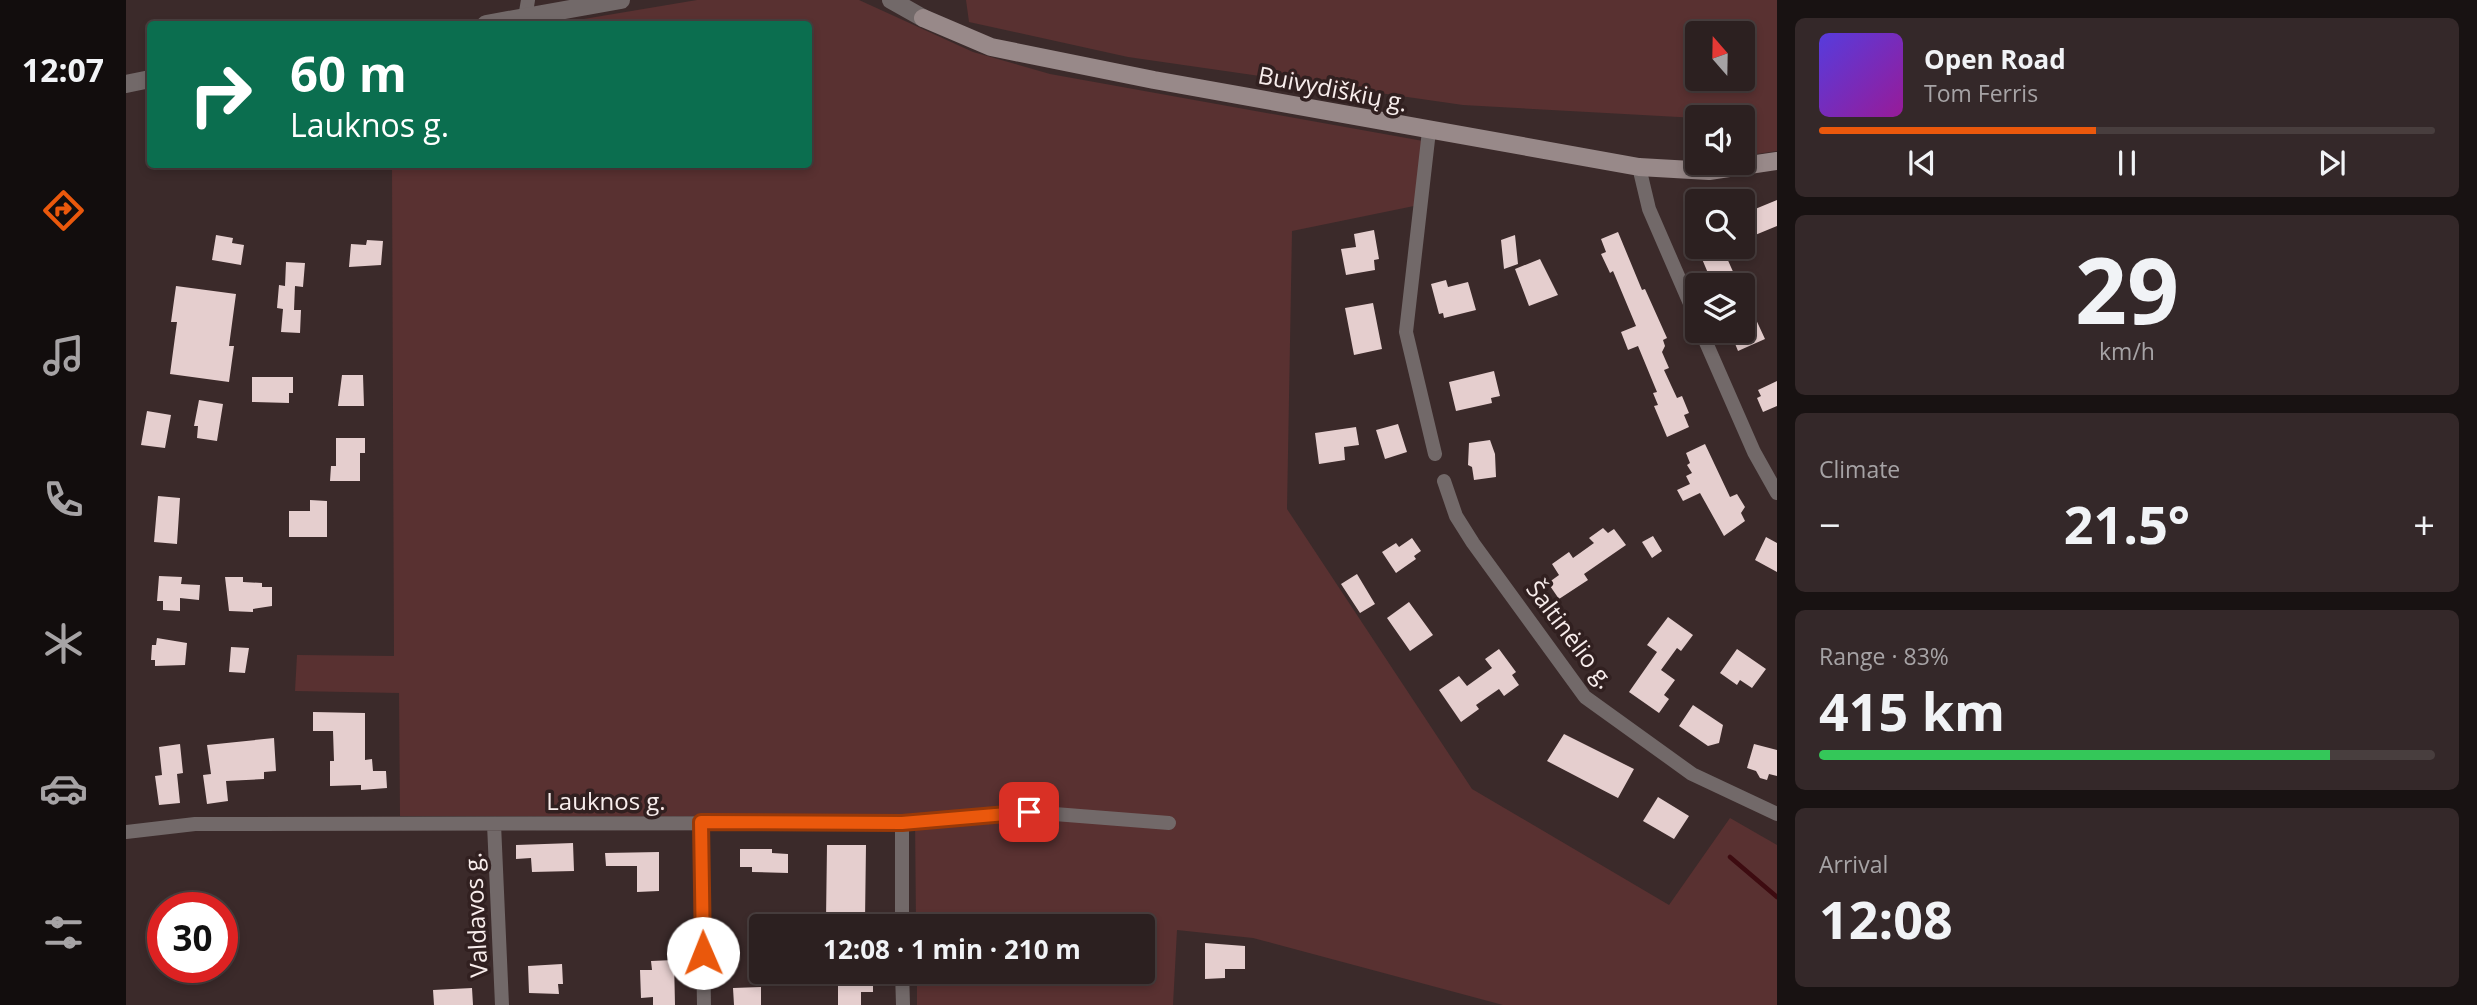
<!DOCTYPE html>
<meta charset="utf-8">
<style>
body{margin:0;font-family:"Open Sans",sans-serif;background:#342829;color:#f1f3f6;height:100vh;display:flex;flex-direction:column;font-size:26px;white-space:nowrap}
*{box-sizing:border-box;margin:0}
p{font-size:23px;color:#a6a3a5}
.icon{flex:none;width:38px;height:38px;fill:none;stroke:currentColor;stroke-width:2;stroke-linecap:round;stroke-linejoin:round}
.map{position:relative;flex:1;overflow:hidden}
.side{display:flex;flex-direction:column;gap:18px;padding:18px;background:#181212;width:700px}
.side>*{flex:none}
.hud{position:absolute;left:21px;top:21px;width:665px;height:147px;border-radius:7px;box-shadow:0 4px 10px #0003,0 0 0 2px #483e3e;background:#0b6e4f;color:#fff;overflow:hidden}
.needle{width:46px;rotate:340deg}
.tools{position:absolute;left:1559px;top:21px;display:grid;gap:14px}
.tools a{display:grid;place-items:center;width:70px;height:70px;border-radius:7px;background:#2c2020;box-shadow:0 4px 10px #0003,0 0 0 2px #483e3e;font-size:35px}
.speed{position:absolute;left:21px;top:892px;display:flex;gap:14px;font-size:35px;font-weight:700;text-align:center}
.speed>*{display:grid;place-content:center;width:91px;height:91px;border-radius:50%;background:#2c2020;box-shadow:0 4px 10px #0003,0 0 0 2px #483e3e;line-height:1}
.speed .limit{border:10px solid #d22;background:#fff;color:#111}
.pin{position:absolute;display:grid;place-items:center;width:60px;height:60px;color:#fff;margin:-30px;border-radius:14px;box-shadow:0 4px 10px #0006}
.me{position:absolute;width:77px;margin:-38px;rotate:359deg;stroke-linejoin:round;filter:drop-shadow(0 0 5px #0008)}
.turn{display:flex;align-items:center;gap:24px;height:147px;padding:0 28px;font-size:32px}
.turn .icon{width:91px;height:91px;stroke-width:2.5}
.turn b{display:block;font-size:49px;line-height:60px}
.big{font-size:52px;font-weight:700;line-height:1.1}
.side .widget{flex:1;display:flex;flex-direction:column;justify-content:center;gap:10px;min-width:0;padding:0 24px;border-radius:10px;background:#342829}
.side .dial{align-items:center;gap:0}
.dial b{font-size:91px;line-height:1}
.song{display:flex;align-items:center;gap:21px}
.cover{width:84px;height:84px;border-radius:10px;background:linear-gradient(135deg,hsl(250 70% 55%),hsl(300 70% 35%))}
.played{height:7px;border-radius:4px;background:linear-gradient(90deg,#ea580c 45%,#483e3e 45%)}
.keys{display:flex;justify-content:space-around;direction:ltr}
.heat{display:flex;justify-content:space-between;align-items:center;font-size:38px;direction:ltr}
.charge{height:10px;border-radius:5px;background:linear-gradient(90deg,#34c759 83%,#483e3e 0)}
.trip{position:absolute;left:623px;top:914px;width:406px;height:70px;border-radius:7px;background:#2c2020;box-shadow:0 4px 10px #0003,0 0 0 2px #483e3e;font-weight:700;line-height:70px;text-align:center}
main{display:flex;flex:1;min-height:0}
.dock{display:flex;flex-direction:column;width:126px;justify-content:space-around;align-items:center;background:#120d0d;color:#a6a3a5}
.dock .icon{width:49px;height:49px}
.dock .selected{color:#ea580c}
.dock b{font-size:32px;color:#f1f3f6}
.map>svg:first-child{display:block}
.green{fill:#593131;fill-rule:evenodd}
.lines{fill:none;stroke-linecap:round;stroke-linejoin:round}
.stream{stroke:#3d0b10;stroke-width:4.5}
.building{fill:#e5cece}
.minor{stroke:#726969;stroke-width:14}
.tertiary{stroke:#726969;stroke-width:18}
.secondary{stroke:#988989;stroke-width:18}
.route-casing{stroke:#983908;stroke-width:18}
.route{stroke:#ea580c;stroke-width:12}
.labels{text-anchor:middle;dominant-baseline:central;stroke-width:7;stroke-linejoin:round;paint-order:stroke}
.street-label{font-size:24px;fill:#f8edec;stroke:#312020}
</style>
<main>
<nav class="dock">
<b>12:07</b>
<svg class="icon selected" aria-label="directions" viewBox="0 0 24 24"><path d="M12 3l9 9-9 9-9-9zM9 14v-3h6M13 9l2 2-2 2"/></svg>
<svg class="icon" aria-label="music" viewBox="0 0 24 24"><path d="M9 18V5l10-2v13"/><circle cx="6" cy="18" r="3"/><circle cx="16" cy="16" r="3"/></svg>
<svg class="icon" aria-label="phone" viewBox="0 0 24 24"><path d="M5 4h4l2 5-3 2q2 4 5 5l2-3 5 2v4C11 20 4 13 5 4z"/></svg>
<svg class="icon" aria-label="climate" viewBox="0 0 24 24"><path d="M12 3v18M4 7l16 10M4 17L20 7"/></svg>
<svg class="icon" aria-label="car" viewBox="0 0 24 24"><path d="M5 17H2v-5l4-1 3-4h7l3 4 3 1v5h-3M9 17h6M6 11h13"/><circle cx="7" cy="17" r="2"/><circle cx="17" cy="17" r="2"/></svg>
<svg class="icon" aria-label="filters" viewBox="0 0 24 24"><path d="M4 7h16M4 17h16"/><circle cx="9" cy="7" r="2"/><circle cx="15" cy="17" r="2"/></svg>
</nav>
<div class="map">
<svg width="1651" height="1005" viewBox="0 0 1651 1005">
<rect width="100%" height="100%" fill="#3b2a2a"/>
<path class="green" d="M571 0H733L847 52 924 74 1297 141 1288 206 1166 231 1161 509 1346 789 1543 905 1604 818 1651 845V1005H1377L1127 938 1051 930 1047 1005H791V971H1017V926H790L789 816H274L273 693 169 691 171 655 268 656 266 165 682 164V24H428Z
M840 0H1651V151L1617 156V117L1571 118 1337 105 1002 57 843 22ZM1572 33H1617V79H1572Z"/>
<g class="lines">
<path class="stream" d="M1604 857 1651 897"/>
</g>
<path class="building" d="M1651 200V226L1617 240V214Z
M1248 230 1253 259 1248 260 1249 270 1220 275 1215 249 1230 247 1228 234Z
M1492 232 1516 290 1519 289 1541 338 1537 340 1539 346 1536 352 1543 368 1538 370 1551 398 1556 396 1563 413 1558 415 1563 427 1541 437 1528 406 1532 405 1527 393 1531 392 1512 346 1502 350 1495 332 1510 326 1487 271 1484 273 1475 254 1480 252 1475 239Z
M90 235 107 238 106 243 118 245 115 265 86 260Z
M1389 235 1392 264 1378 269 1375 240Z
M241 240 257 241 255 265 223 267 225 244 240 245Z
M1571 247H1596L1613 285H1587Z
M1414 259 1432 295 1403 306 1389 269Z
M160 262 179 263 177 287 169 286 168 310H175L174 333 155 332 157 309 151 308 153 285 159 286Z
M1320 280 1322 287 1342 282 1350 310 1318 318 1317 313 1313 314 1305 284Z
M50 286 110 294 103 346H108L103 382 44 374 51 322H45Z
M1247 303 1256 349 1228 355 1219 308Z
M1627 313 1639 339 1612 351 1604 331H1617V318Z
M1368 371 1374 396 1365 398 1366 403 1330 411 1323 382Z
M216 375H237L238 406H212Z
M126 377H167V393H163V403L126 402Z
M1651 381V406L1637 412 1631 398 1635 396 1632 390Z
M73 400 97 404 91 441 71 438 72 426H68Z
M21 411 45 415 39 448 15 445Z
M1272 424 1281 452 1259 459 1250 430Z
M1230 427 1233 445 1218 447 1219 460 1193 464 1189 433Z
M210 438H239V453H234V481H204L205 466H210Z
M1364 440 1369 454 1370 477 1348 480 1346 467 1342 465 1343 443Z
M1579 444 1604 497 1611 494 1619 507 1615 513 1619 521 1598 536 1574 493 1557 501 1551 490 1564 484 1560 476 1566 473 1561 465 1564 463 1560 453Z
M32 496 54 498 51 544 28 542Z
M184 500 201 501V537H163V511H184Z
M1477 528 1482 533 1488 529 1500 545 1458 574 1462 580 1433 599 1422 583 1433 575 1426 564 1443 552 1447 558 1468 543 1463 538Z
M1527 536 1536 551 1526 558 1516 542Z
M1640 537 1651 543V572L1629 560Z
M1286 538 1295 551 1288 556 1290 559 1270 573 1256 552 1270 543 1273 547Z
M1231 574 1249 604 1234 613 1215 584Z
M33 576 56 577 55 584 74 585 73 600 54 598V611L37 610V601H31Z
M99 577H117V582L136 583V587H146V606L127 609V612L103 611Z
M1283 602 1307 635 1284 651 1261 618Z
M1542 617 1567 635 1555 651 1551 648 1535 670 1549 680 1538 695 1543 699 1533 713 1503 692 1531 652 1521 645Z
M31 638 61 643 59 665 29 666V660H25L26 645H30Z
M105 647 123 648 119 673 103 672Z
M1373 649 1390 672 1386 675 1393 685 1378 696 1373 689 1350 705 1353 709 1335 722 1313 690 1333 676 1341 686 1366 668 1359 659Z
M1611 649 1640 669 1626 688 1614 680 1611 685 1594 673Z
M1567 705 1597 725 1593 743 1582 746 1553 726Z
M187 712 239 713V760L246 759 247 771H260L261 788 235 790V785L204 786V761H208L207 731H187Z
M1438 734 1508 769 1492 798 1421 761Z
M148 738 150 771 138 772V779L100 781 102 801 81 804 77 775 85 774 81 745Z
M54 744 57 773 51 774 54 803 33 805 29 776 36 775 33 747Z
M1628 744 1651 750V776L1643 774 1641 780 1634 778 1630 771 1621 768Z
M1532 797 1563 816 1548 839 1517 821Z
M447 843 448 871 406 872 405 858 390 859V845Z
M701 845H740L739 920H700Z
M614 849H646V853L662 854V873L626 872V867H614Z
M533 852V891L511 892V866H480L479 853Z
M1079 943 1119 946V969H1099V978L1079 979Z
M548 960 549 1005H527V997L515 998 514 970H526L525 961Z
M436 964 437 984H432L433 994 403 993 402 966Z
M712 978H747V992H735V1005H712Z
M635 987V1005H608L607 988Z
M346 988 347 1005H308L307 990Z"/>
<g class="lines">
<path class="minor" d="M399 18 402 0
M1303 131 1280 332 1309 454
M1513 167 1523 209 1572 322
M1575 331 1628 452 1651 493
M1318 481 1330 516 1347 543 1459 697 1566 774 1651 814
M575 822 578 1005
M776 823V926
M368 824 376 1005
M0 832 69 824 776 823 903 812 1043 823
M776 971 777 1005"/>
<path class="tertiary" d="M765 0 797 18
M360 24 495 0
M0 84 24 79"/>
<path class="secondary" d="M797 18 865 47 1028 80 1513 167 1583 171 1651 161"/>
</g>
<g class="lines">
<defs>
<path id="route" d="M577 953 575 822 776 823 903 812"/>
</defs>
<use href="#route" class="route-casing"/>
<use href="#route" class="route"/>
</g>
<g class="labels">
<g class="street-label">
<text transform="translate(1207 88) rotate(11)">Buivydiškių g.</text>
<text transform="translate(1445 634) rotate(53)">Šaltinėlio g.</text>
<text x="480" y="800">Lauknos g.</text>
<text transform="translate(349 915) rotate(-93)">Valdavos g.</text>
</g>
</g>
</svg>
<div class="tools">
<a><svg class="needle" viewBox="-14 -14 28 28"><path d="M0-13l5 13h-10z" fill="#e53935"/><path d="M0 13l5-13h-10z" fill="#a6a3a5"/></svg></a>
<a><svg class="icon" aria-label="sound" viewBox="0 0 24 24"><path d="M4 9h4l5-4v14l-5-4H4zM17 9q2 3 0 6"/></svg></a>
<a><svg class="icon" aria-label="search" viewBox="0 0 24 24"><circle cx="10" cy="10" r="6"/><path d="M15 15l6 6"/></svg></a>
<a><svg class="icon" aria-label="layers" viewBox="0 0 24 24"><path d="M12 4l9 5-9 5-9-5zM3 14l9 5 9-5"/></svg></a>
</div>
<div class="speed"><div class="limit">30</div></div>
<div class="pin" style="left:903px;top:812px;background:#d93025"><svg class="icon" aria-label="arrive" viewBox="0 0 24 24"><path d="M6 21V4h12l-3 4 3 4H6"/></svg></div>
<svg class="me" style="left:577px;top:953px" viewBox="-20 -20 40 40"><circle r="19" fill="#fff"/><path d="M0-13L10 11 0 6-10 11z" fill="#ea580c"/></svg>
<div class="trip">12:08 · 1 min · 210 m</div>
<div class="hud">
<div class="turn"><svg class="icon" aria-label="right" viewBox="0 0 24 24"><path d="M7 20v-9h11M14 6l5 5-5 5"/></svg><div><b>60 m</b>Lauknos g.</div></div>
</div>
</div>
<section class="side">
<div class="widget">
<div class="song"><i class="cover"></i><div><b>Open Road</b><p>Tom Ferris</p></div></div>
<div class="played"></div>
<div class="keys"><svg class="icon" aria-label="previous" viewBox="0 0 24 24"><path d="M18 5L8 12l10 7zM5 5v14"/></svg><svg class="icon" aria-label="pause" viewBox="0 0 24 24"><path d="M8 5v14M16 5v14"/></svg><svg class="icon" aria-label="next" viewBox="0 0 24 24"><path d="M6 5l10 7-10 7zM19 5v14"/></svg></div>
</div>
<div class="widget dial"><b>29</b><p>km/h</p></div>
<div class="widget"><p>Climate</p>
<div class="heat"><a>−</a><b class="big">21.5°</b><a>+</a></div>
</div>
<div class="widget"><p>Range · 83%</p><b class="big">415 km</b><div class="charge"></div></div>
<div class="widget"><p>Arrival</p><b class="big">12:08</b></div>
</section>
</main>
